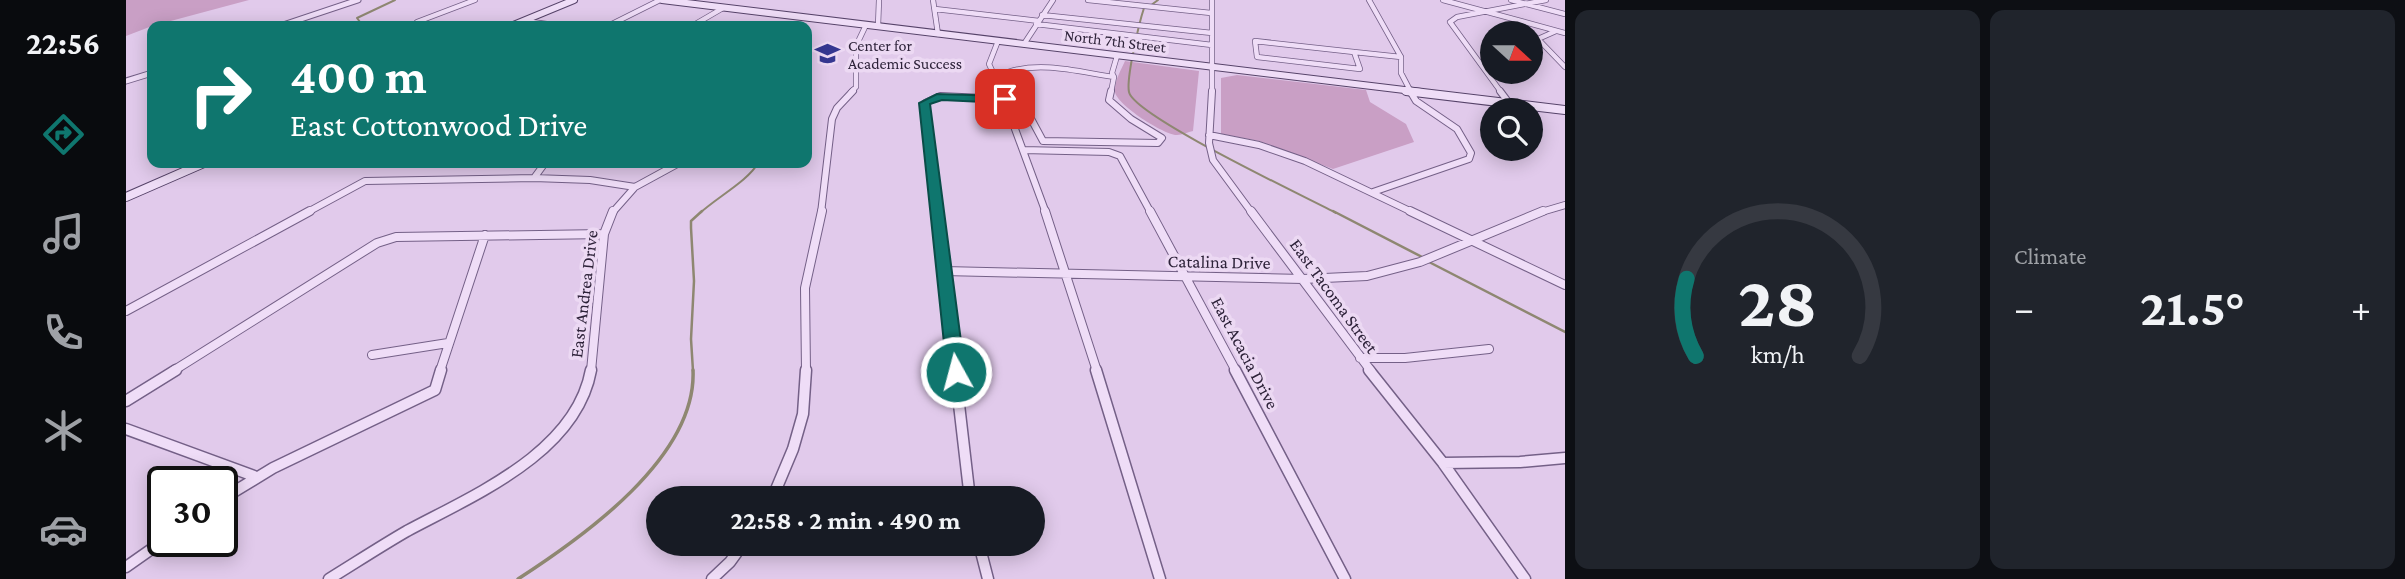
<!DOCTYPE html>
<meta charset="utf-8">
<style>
body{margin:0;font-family:"Crimson Pro",serif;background:#20242c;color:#f1f3f6;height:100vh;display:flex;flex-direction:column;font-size:26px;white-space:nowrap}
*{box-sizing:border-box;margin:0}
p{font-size:23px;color:#9ea1a6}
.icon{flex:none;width:38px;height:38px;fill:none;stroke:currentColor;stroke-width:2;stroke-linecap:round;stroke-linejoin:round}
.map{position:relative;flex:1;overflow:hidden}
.drawer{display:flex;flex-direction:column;gap:10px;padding:10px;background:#0d0f14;width:840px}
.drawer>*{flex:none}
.guide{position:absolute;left:21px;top:21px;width:665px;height:147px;border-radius:14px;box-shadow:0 4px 18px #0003;background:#0f766e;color:#fff;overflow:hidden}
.needle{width:46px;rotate:111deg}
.buttons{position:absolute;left:1354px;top:21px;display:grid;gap:14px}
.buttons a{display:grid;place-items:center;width:63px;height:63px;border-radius:50%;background:#171b24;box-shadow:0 4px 18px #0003;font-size:35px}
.speed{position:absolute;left:21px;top:466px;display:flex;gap:14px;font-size:35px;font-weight:700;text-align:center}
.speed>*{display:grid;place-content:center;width:91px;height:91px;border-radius:50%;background:#171b24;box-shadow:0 4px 18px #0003;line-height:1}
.speed .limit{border:4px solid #111;border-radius:10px;background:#fff;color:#111}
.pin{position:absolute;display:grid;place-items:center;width:60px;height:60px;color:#fff;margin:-30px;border-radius:14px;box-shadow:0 4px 10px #0006}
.me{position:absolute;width:77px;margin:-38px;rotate:353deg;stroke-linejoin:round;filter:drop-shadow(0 0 5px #0008)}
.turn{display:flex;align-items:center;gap:24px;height:147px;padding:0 28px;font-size:32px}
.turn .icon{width:91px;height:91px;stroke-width:2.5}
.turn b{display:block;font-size:49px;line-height:60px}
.big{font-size:52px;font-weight:700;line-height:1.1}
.drawer .card{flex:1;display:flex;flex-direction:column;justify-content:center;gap:10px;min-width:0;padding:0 24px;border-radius:14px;background:#20242c}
.drawer .dial{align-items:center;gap:0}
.dial svg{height:182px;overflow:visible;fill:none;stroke:#363941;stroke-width:7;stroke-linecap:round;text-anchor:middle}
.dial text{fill:#f1f3f6;stroke:none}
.heat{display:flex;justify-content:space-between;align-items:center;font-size:38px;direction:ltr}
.drawer .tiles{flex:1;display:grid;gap:10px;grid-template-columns:repeat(2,1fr)}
.trip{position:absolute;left:520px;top:486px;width:399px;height:70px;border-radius:35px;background:#171b24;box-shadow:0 4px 18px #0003;font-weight:700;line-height:70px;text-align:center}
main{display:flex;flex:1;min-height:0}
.tabs{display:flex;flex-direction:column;width:126px;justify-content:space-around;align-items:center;background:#090b0e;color:#9ea1a6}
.tabs .icon{width:49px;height:49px}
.tabs .current{color:#0f766e}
.tabs b{font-size:32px;color:#f1f3f6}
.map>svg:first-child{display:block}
.green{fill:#c99fc5}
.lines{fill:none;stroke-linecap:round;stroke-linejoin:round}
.stream-far2{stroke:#8e8771;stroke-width:2}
.stream-far1{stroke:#8e8771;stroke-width:2.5}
.stream{stroke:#8e8771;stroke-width:3.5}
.minor-far3-casing{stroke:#746087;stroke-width:6}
.minor-far2-casing{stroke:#746087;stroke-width:8}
.minor-far1-casing{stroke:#746087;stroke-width:10}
.minor-casing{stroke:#746087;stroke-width:13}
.tertiary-casing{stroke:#746087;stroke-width:7}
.secondary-far1-casing{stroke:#564369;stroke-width:8}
.secondary-casing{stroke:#564369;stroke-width:10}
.minor-far3{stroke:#efddf7;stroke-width:4.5}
.minor-far2{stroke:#efddf7;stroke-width:6}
.minor-far1{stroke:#efddf7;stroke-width:8}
.minor{stroke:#efddf7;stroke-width:10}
.tertiary{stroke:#efddf7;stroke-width:5}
.secondary-far1{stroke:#efddf7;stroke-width:6}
.secondary{stroke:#efddf7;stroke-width:8}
.route{fill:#0f766e;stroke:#0a4d48;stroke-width:2}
.labels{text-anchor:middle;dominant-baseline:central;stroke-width:7;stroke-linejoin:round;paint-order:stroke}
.far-street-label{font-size:16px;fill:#2d2239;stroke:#ecd9f3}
.far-poi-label{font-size:16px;fill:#2d2239;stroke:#ecd9f3;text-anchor:start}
.street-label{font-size:18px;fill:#2d2239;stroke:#ecd9f3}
</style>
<main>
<nav class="tabs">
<b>22:56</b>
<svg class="icon current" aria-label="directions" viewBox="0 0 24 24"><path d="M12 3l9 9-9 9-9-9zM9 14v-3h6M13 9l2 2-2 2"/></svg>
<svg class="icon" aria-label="music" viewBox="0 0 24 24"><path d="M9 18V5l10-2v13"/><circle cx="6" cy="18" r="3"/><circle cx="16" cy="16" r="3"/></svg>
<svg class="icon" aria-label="phone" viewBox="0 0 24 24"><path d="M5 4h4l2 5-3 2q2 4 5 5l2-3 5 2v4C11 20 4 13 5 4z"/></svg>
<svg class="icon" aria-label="climate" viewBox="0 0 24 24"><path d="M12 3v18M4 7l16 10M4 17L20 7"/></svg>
<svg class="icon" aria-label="car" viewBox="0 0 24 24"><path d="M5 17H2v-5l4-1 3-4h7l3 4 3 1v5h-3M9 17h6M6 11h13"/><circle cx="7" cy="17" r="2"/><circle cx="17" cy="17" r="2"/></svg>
</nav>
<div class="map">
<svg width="1439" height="579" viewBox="0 0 1439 579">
<rect width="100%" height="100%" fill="#e1caeb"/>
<path class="green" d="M0 0H123L26 26 0 36Z
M999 61 1073 71 1067 131C1062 132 1056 135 1051 135 1038 135 991 105 989 92 988 82 995 70 999 61Z
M1111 75 1240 90 1244 102 1280 124 1288 142 1207 169 1133 141 1095 134V78Z"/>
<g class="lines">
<path class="stream-far2" d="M1024 6 1032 0
M1018 8C1013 23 1000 79 1003 92 1008 116 1180 197 1210 213
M260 26 234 22 231 18 269 0
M574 213C590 198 623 180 632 163"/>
<path class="stream-far1" d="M1207 211 1298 258
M1303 262 1439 332
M567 371 565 339 568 281 565 228V221L576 211"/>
<path class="stream" d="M392 579C457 537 571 457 567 370"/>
<defs>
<path id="minor-far3" d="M807 0 812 34
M962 0 1085 13
M1243 0 1275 57V73L1285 92
M1317 0 1439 33
M1385 0 1439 14
M809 9 913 21
M916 15 1086 33
M398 21 436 26
M291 22 349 0
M910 24 1086 45
M482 26 534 0
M566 26 597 8
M752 26 753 0
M1430 31 1412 39 1439 67
M872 41 863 64 876 92
M1129 41 1228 52 1234 69 1131 57Z
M898 44 927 0
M1228 52 1275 57
M988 77 986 73 991 56
M725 92 730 87V46L740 25
M891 92 881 76 882 72C916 61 953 72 988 77
M985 92 988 77
M1086 92V0
M1375 92 1324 22 1331 17 1420 0"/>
<path id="minor-far2" d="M875 91 920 213
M890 91 917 141 1032 143 1036 138 1005 119 983 100 985 91
M1086 91 1083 143 1087 160 1126 213
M1374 91 1383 103
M1083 135 1133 145 1179 161 1288 213
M897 150 983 152 994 156 1025 213
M408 178 419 163
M1247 192 1343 159 1345 153 1331 129 1290 101 1284 91
M180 213 239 181 408 178 464 180 509 187
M486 213 509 187 553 163
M695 213 706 119 711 108 727 91
M811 213 799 103 814 96 879 99
M1412 213 1439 205"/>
<path id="minor-far1" d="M811 211 829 371
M919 211 971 371
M1024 211 1110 371
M1125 211 1245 371
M1284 211 1439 285
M818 271 1177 279 1241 276 1294 262 1417 211
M0 311 184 211
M246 355 322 343
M1234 358H1279L1363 349
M47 371 251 243 270 237 478 234
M314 371 359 235
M465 371 478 234 487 211
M680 371 679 288 696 211"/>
<path id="minor" d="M829 370 844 499
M970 370 1034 579
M1109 370 1219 579
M1243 370 1317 463 1399 579
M0 401 50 370
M0 429 128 476
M1317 463 1394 462 1439 458
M96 499 147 468 309 390 315 370
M646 499 667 449 677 414 680 370
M853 544 862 579
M0 567 37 541
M203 579C229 563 255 546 281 531 348 495 450 453 465 370
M586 579 604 562 617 544"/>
<path id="tertiary" d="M154 26 232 0
M0 81 26 73"/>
<path id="secondary-far1" d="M536 0 1295 92
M385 26 448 0"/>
<path id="secondary" d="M1280 91 1439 110
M0 197 78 163"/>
</defs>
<use href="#minor-far3" class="minor-far3-casing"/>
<use href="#minor-far2" class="minor-far2-casing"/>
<use href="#minor-far1" class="minor-far1-casing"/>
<use href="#minor" class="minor-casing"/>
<use href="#tertiary" class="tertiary-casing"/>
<use href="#secondary-far1" class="secondary-far1-casing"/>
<use href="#secondary" class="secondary-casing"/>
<use href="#minor-far3" class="minor-far3"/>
<use href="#minor-far2" class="minor-far2"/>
<use href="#minor-far1" class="minor-far1"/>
<use href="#minor" class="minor"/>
<use href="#tertiary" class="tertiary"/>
<use href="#secondary-far1" class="secondary-far1"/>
<use href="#secondary" class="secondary"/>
</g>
<path class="route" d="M811 94 879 96 884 99 879 103 816 100 804 104 839 372 836 377H823L821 372 793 103Z"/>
<defs>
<symbol id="school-bare" viewBox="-9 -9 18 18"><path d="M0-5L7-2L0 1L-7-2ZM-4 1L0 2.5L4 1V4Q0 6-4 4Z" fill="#353791" stroke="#ecd9f3" stroke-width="2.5" paint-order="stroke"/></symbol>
</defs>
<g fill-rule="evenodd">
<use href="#school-bare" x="684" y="36" width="35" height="35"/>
</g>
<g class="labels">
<g class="far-street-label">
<text transform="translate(989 41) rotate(7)">North 7th Street</text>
</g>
<g class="far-poi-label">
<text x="722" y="45">Center for<tspan x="722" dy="18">Academic Success</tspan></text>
</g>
<g class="street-label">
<text transform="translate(1093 262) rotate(1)">Catalina Drive</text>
<text transform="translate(458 294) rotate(-83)">East Andrea Drive</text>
<text transform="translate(1208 296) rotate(54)">East Tacoma Street</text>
<text transform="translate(1119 353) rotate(62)">East Acacia Drive</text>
</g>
</g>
</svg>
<div class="buttons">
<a><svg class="needle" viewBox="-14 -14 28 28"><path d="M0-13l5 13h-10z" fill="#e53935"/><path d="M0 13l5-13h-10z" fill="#9ea1a6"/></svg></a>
<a><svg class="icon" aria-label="search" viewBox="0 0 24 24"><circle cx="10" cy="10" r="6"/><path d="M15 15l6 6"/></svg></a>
</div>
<div class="speed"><div class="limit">30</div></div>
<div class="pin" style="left:879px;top:99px;background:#d93025"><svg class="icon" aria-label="arrive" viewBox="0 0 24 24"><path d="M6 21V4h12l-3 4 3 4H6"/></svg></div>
<svg class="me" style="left:830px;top:372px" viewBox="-20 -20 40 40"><circle r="17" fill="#0f766e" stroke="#fff" stroke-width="3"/><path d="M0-11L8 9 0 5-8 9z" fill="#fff"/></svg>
<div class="trip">22:58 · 2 min · 490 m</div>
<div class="guide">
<div class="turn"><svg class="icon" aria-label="right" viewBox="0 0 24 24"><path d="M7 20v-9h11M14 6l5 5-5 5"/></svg><div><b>400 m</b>East Cottonwood Drive</div></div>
</div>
</div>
<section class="drawer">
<div class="tiles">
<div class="card dial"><svg viewBox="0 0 100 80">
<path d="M14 69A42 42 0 1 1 86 69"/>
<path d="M14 69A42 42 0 0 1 10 35" stroke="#0f766e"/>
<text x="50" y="56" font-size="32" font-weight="700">28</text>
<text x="50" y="72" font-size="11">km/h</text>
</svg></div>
<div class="card"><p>Climate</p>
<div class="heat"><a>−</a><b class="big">21.5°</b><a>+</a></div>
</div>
</div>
</section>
</main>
